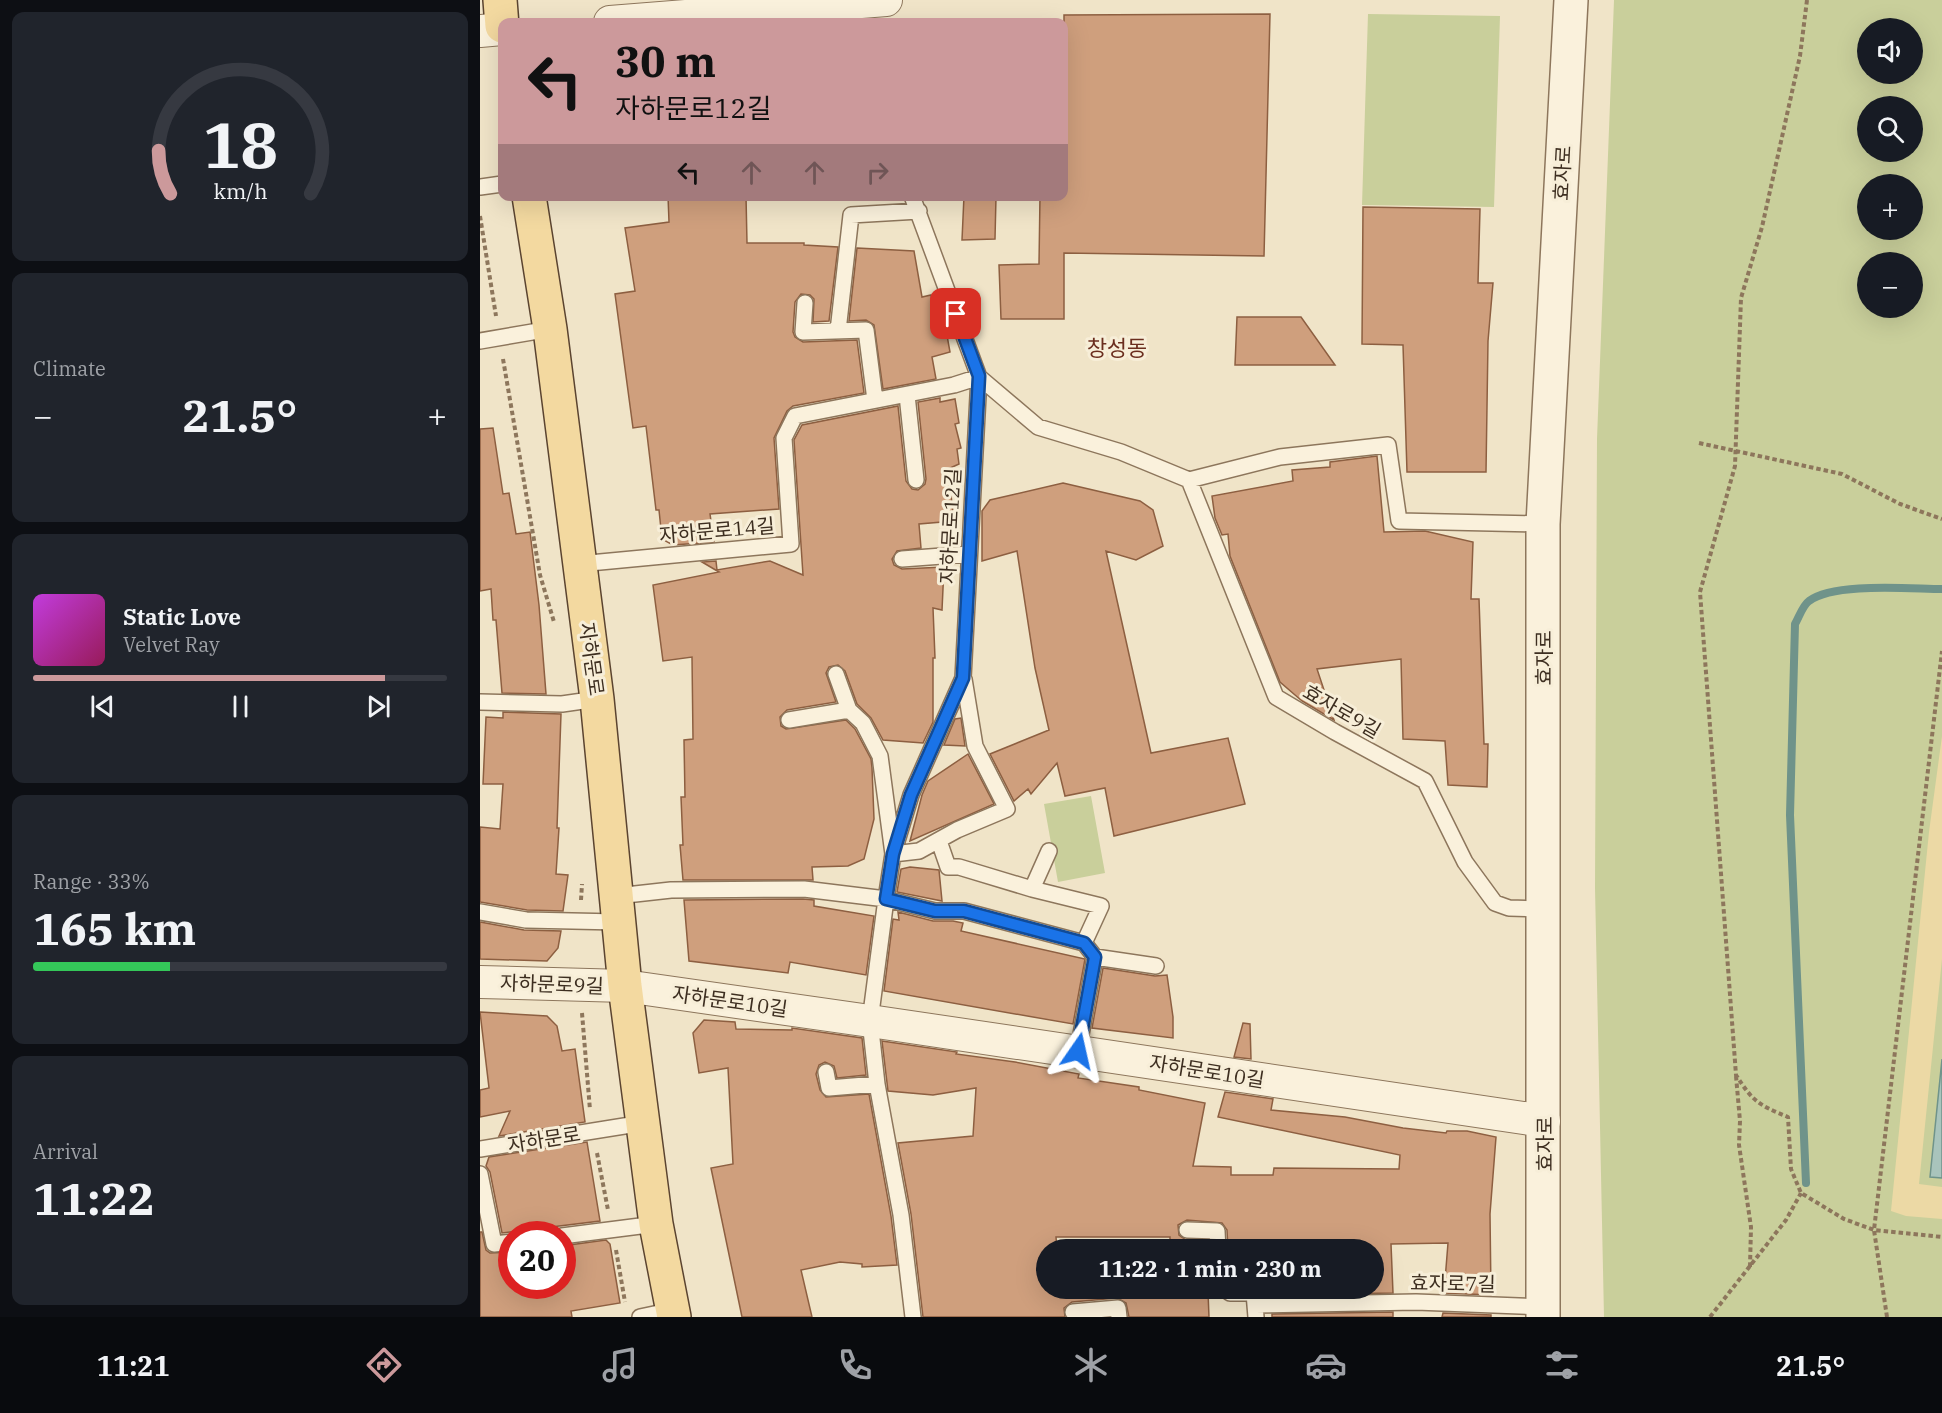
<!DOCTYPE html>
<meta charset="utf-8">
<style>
body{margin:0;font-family:"IBM Plex Serif","Noto Sans KR",serif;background:#20242c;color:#f1f3f6;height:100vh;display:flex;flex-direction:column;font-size:22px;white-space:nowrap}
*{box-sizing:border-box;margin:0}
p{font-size:20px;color:#9ea1a6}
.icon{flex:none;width:33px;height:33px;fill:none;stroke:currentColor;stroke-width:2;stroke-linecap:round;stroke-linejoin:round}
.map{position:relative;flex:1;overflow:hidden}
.sheet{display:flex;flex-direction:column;gap:12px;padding:12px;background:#0d0f14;width:480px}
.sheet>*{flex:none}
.hud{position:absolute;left:18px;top:18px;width:570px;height:183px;border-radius:12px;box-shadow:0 6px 24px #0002;background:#cc999b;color:#111;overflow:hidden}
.fabs{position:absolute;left:1377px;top:18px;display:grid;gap:12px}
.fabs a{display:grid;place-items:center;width:66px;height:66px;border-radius:50%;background:#171b24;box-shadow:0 6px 24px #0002;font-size:30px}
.speed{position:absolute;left:18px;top:1221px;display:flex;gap:12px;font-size:30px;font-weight:700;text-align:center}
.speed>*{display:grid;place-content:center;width:78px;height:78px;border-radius:50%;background:#171b24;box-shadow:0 6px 24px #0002;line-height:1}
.speed .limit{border:9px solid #d22;background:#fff;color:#111}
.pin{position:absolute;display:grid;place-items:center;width:51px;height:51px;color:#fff;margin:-26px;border-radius:12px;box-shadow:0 3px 9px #0006}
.me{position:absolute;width:66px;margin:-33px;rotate:11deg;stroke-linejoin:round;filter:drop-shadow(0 0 4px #0008)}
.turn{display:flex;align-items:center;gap:21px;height:126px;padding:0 18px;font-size:27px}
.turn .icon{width:78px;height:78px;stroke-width:2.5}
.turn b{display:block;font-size:42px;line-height:51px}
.lanes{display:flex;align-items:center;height:57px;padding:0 18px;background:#0003;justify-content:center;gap:30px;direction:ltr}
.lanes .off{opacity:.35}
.big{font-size:45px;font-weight:700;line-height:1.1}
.sheet .tile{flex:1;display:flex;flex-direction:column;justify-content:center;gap:9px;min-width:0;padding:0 21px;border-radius:12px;background:#20242c}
.sheet .dial{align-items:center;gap:0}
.dial svg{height:156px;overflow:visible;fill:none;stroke:#363941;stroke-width:7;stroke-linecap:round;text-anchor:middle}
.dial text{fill:#f1f3f6;stroke:none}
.song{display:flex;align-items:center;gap:18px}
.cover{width:72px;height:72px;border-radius:9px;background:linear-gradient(135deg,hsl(290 70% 55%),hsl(330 70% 35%))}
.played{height:6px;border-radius:3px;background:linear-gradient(90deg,#cc999b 85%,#363941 85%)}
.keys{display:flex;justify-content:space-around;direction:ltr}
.heat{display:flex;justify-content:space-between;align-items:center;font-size:33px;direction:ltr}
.charge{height:9px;border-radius:4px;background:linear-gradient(90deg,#34c759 33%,#363941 0)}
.trip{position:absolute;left:556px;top:1239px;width:348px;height:60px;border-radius:30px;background:#171b24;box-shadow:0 6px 24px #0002;font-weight:700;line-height:60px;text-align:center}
.tabs{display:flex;height:96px;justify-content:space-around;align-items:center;background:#090b0e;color:#9ea1a6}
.tabs .icon{width:42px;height:42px}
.tabs .on{color:#cc999b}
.tabs b{font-size:27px;color:#f1f3f6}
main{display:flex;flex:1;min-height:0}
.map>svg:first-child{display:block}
.green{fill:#c9cf9b;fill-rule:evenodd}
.sand{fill:#ecd9a5}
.water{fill:#a9c4bc;stroke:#6f938a;stroke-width:1.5}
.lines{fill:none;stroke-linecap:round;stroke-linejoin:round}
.stream{stroke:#6f938a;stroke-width:8}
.building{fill:#cf9f7d;stroke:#8d5f41;stroke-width:1.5}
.service-casing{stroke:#8d765c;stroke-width:18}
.minor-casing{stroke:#8d765c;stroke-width:34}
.tertiary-casing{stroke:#8d765c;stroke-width:36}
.primary-casing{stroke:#5b4430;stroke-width:36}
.path{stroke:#8d765c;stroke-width:4;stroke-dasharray:4.5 3;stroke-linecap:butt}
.service{stroke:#faf1dc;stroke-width:15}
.minor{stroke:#faf1dc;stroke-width:32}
.tertiary{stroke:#faf1dc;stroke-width:33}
.primary{stroke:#f3d9a0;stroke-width:33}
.route-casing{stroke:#114b97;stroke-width:15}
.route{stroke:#1a73e8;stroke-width:10}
.labels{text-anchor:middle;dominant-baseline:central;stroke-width:6;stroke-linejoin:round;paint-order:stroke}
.street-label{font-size:20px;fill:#3d2e20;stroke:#f7eed8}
.quarter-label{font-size:22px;fill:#6b2e1e;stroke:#f7eed8}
</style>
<main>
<section class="sheet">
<div class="tile dial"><svg viewBox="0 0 100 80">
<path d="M14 69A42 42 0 1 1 86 69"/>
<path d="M14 69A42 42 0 0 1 8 47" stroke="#cc999b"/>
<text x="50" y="56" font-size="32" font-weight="700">18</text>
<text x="50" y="72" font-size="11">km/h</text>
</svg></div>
<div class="tile"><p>Climate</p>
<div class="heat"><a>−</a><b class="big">21.5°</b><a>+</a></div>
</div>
<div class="tile">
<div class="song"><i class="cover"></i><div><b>Static Love</b><p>Velvet Ray</p></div></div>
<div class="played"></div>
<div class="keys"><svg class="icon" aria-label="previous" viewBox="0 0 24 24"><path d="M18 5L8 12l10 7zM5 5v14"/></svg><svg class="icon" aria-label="pause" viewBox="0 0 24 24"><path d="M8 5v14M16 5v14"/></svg><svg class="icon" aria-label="next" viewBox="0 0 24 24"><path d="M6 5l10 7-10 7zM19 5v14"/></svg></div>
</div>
<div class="tile"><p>Range · 33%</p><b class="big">165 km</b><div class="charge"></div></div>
<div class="tile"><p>Arrival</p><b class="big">11:22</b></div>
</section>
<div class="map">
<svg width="1462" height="1317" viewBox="0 0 1462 1317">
<rect width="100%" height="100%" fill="#f0e4c8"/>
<path class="green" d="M1134 0H1462V1317H1124L1115 888 1117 439ZM1388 28H1432V74H1388ZM1388 106H1432V152H1388ZM1388 184H1432V230H1388ZM1388 262H1432V308H1388Z
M888 14 1020 16 1014 207 882 205Z
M611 796 625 873 578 882 564 804Z"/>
<path class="sand" d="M1462 736V959L1439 1184 1462 1187V1219L1426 1216 1411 1211 1449 832Z"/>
<path class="water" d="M1462 1059V1178L1450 1177Z"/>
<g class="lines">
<path class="stream" d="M1326 1183 1310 815 1315 624C1319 617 1323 605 1329 601 1354 582 1431 589 1462 589"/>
</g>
<path class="building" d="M790 14 784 256 584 253V319H521L519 265 559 264 560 196H584V15Z
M188 196H266L267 243H324V245L358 247 349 321 333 322 334 299 330 295 321 294 315 302 313 332 315 337 323 342 377 340 384 393 313 406 307 411 294 438 299 509 230 514 234 542 193 545 182 539 179 510H176L166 426 153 428 135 294 155 291 145 228 189 222Z
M484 196 516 197 515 239 482 240Z
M883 207 1000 209 998 283H1013L1008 341 1006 472H927L923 345 882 344Z
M377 248 434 251 442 297 451 295 458 332 466 330 470 352 452 357 456 379 403 389 394 325 386 320 369 321Z
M757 317H821L855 365H755Z
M460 398V402L475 399 479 423 475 424 481 448 477 449 479 464 468 469 474 521 439 524 441 548 417 551 412 559 414 565 422 569 464 567 462 610 453 608 455 658H453V722L443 743 403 740 391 718 377 704 365 671 358 665 349 667 346 673 356 702 307 710 300 717 301 726 306 729 366 720 375 729 391 759 392 768 394 819 384 859 368 866 332 867 333 880H203L200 845H203L201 797H205L204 740 213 739 212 657 183 661 173 585 239 572 222 562 236 561 237 570 290 561 323 575 314 440 322 425 418 406 426 481 432 489 438 490 445 484 446 479 438 402Z
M13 428 23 494 29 493 36 534 50 532 59 605 66 694 22 693 16 620H13L11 589 0 591V429Z
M897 456 904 532 945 531 993 542 991 599H999L1004 744H1008L1007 787 968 785 965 741 923 739 921 659 837 669 854 720 822 701 800 682 750 556 748 534 742 535 735 518 732 496 813 481 812 470 850 467V462Z
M583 483 660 501 673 510 683 546 656 560 626 551 671 753 748 738 765 804 634 836 625 788 585 796 577 763 551 794 548 789 534 801 510 754 569 730 555 668 537 551 502 561V511L510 500Z
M23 712 81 714 77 828H79L76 874 88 875 83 911 47 910 0 902V827L20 829 23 784H3L6 717 23 718Z
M481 718 485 746 464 745 475 719Z
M488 754 514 804 430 841 442 795 448 781Z
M430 867 459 870 462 901 417 892 421 869Z
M323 899 334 900V906L394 916 386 975 310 962 308 973 209 961 204 900Z
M418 912 453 921H473L483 923 481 931 605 959 593 1024 404 991 413 919 419 920Z
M0 922 44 930 81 931 78 948 67 961 0 959Z
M623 968 675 976 687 975 693 1017V1038L612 1028Z
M0 1012 67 1016 77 1026 82 1051 95 1049 105 1122 19 1136 30 1111 0 1117V1090L9 1088Z
M224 1020 255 1022 256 1029 312 1030V1028L382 1038 386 1075 357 1078 354 1066 345 1062 339 1065 336 1074 340 1090 346 1097 389 1094 411 1216 417 1265 382 1267V1264L360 1262 321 1270 332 1317H262L231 1168 253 1164 248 1068 219 1073 213 1033Z
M763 1023 770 1024 771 1059 754 1057Z
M402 1041 477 1052 476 1054 535 1062 599 1074 598 1078 659 1087V1090L725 1103 713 1166 751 1167V1175H793L794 1168 919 1169 920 1155 738 1117 745 1092 793 1099 791 1110 865 1117 923 1128 966 1133 967 1131H987L1016 1137 1010 1214 1011 1295 964 1293 968 1243 911 1244 913 1293 792 1295V1290L894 1288V1250H748L747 1230 742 1223 707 1220 698 1225 699 1235 706 1240H728V1250H690V1237H576L577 1250H567V1288H681V1293L728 1292 729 1317H649L646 1303 637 1298 592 1302 584 1308 585 1317H443L431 1214 418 1143 493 1136 496 1088 453 1095 408 1091Z
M107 1142 120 1221 22 1233 10 1172 6 1166 9 1157Z
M0 1232H2L6 1250 10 1253 32 1252V1286H82V1246L126 1240 130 1244 140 1303 91 1311 92 1317H0Z
M913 1312V1317H792V1314Z
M963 1313 1011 1315V1317H962Z"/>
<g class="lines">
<defs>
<path id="service" d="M0 187 22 184
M432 196 499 377 558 427 641 452 709 480 796 697 855 732 945 781 985 862 1015 903 1029 908 1063 909
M325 303 323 332 386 330 395 400
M358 331 371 215 439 211
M0 341 70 329
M427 395 436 480
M709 480 800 457 908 445 919 521 1063 524
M422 559 489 554
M99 564 311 544 304 438 315 416 474 385 499 377 483 678 431 795 413 854 406 899 324 889 191 890 137 896
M356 674 369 710
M0 702 82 704 117 699
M309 720 369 710 383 723 400 756 413 854 439 851 477 830 527 809 495 746 484 679
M459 841 468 867H479L552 889 621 906 604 943
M552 889 569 851
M0 912 46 920 138 922
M598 1051 615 957
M346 1072 349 1088 397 1084
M0 1149 163 1123
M0 1174 14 1244 32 1242
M707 1230 737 1231 738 1250
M82 1236 176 1224
M744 1288 750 1293H774L776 1317
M775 1305 936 1302 1062 1307
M593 1312 638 1308 639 1317
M160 1317 193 1310
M433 1317 421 1215 397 1084 390 1021 406 899 455 911H484L604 943 615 957 676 966"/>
<path id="minor" d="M130 22 406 0
M0 31 22 29
M0 982 145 986 390 1021 1064 1121"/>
<path id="tertiary" d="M1063 1317V524L1091 0"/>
<path id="primary" d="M20 0 22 26
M49 196 70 329 117 699 145 986 176 1224 194 1317"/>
</defs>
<use href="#service" class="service-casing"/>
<use href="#minor" class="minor-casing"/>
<use href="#tertiary" class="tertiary-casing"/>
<use href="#primary" class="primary-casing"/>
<path class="path" d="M1327 0 1320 56 1282 227 1261 298 1255 466 1220 592 1256 1075C1273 1102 1279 1105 1308 1117L1311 1169 1321 1193 1364 1219 1394 1230 1462 1237
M0 216 16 316
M23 359 60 575 74 622
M1219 443 1362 474 1420 504 1462 519
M101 900 102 884
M102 1013 110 1110
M1256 1076 1260 1121 1259 1145 1271 1227 1270 1267
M117 1153 128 1210
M136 1250 145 1302
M1230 1317 1306 1220 1321 1193
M1407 1317 1394 1230 1462 651"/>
<use href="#service" class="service"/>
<use href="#minor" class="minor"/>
<use href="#tertiary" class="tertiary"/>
<use href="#primary" class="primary"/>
</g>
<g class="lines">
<defs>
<path id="route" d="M476 314 499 376 483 678 431 795 413 854 406 899 455 911H484L604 943 615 957 598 1051"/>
</defs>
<use href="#route" class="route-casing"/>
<use href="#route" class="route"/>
</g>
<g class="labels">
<g class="street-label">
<text transform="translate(1082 173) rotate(-87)">효자로</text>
<text transform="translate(470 526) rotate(-87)">자하문로12길</text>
<text transform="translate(237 530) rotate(-5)">자하문로14길</text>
<text transform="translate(1063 658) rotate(-90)">효자로</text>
<text transform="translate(112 659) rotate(82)">자하문로</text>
<text transform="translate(862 711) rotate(30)">효자로9길</text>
<text transform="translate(72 984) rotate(2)">자하문로9길</text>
<text transform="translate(250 1001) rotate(8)">자하문로10길</text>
<text transform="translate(727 1071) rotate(9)">자하문로10길</text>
<text transform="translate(64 1139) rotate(-9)">자하문로</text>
<text transform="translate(1064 1144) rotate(-90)">효자로</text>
<text transform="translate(973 1283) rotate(1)">효자로7길</text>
</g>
<g class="quarter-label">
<text x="637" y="347">창성동</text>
</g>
</g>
</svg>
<div class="fabs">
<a><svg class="icon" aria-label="sound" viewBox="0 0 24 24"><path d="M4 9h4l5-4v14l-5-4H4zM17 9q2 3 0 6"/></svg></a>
<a><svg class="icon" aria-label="search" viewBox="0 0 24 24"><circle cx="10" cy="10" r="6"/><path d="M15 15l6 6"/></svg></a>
<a>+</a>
<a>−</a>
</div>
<div class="speed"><div class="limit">20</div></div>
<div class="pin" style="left:476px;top:314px;background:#d93025"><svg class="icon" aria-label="arrive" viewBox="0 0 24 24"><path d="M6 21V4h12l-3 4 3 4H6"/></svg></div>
<svg class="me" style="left:598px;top:1051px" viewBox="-20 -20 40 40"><path d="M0-17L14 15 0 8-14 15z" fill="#1a73e8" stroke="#fff" stroke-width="4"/></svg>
<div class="trip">11:22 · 1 min · 230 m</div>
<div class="hud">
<div class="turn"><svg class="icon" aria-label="left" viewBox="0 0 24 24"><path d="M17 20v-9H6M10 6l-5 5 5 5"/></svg><div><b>30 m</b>자하문로12길</div></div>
<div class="lanes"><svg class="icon" aria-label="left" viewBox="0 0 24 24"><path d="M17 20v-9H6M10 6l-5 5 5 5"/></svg><svg class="icon off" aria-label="ahead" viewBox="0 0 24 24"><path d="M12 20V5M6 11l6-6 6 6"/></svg><svg class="icon off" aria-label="ahead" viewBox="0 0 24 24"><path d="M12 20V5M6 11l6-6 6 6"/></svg><svg class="icon off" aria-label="right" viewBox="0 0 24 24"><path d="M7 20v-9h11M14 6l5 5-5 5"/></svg></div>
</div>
</div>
</main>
<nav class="tabs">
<b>11:21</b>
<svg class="icon on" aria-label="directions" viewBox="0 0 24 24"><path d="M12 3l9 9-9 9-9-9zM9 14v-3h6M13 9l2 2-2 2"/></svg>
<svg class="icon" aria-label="music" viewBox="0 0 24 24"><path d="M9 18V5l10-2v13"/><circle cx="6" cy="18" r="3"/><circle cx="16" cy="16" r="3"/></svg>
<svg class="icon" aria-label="phone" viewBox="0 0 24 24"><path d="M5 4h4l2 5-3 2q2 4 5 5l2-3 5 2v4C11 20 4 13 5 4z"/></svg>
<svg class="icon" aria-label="climate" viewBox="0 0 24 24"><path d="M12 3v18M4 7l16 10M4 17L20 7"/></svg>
<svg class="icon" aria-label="car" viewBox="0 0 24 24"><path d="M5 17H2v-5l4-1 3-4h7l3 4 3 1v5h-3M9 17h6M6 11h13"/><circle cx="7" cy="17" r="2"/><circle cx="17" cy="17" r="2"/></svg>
<svg class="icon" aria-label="filters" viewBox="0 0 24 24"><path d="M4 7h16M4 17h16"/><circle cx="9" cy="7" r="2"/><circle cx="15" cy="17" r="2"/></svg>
<b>21.5°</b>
</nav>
